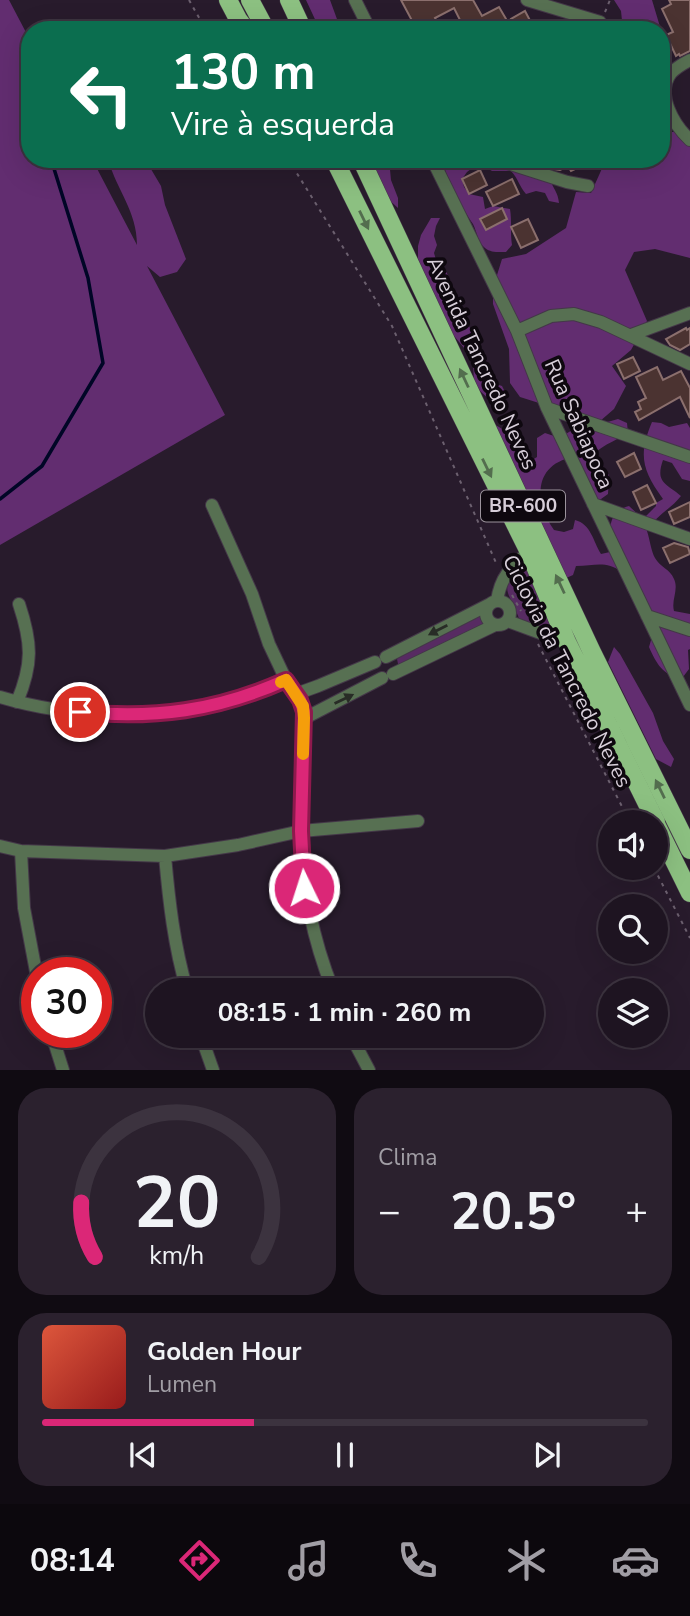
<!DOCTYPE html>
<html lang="pt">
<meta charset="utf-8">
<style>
body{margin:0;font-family:"Nunito Sans",sans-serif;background:#2b212e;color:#f1f3f6;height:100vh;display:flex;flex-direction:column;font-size:26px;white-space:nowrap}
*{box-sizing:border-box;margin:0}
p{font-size:23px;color:#a19ea5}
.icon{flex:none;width:38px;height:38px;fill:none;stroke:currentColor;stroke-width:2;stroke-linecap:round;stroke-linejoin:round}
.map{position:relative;height:1070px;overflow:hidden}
.drawer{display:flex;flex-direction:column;gap:18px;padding:18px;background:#100b12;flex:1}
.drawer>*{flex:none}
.top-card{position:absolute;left:21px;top:21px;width:649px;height:147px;border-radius:28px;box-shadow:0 7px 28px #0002,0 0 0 2px #3c333f;background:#0b6e4f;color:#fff;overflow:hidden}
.tools{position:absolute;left:598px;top:810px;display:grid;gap:14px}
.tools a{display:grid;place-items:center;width:70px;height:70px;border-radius:50%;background:#1e1421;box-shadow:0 7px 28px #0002,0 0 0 2px #3c333f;font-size:35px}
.speed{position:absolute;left:21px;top:957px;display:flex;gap:14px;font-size:35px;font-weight:700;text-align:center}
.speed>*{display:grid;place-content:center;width:91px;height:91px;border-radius:50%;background:#1e1421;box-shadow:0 7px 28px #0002,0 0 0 2px #3c333f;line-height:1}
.speed .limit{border:10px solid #d22;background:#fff;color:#111}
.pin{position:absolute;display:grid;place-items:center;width:60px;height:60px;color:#fff;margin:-30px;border:4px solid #fff;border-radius:50%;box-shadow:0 2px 7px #0007}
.me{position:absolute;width:77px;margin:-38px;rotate:356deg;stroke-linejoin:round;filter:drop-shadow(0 0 5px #0008)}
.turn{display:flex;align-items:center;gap:24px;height:147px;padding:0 35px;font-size:32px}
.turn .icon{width:91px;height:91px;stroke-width:2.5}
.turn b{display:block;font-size:49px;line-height:60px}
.big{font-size:52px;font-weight:700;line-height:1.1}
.drawer .widget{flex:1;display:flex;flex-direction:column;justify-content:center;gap:10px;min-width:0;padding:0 24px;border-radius:28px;background:#2b212e}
.drawer .dial{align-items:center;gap:0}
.dial svg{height:182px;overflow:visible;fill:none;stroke:#3c333f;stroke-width:7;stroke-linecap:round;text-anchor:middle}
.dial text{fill:#f1f3f6;stroke:none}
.song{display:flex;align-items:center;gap:21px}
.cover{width:84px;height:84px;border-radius:10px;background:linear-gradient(135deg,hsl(10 70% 55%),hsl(0 70% 35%))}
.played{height:7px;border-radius:4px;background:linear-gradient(90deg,#db2777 35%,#3c333f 35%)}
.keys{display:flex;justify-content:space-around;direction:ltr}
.heat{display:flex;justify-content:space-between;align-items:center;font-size:38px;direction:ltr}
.drawer .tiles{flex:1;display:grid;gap:18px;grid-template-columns:1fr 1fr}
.widget:last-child{grid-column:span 2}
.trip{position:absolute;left:145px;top:978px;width:399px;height:70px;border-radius:35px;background:#1e1421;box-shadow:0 7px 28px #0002,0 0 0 2px #3c333f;font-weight:700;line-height:70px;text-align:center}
.dock{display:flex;height:112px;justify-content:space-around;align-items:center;background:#0c080d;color:#a19ea5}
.dock .icon{width:49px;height:49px}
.dock .on{color:#db2777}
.dock b{font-size:32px;color:#f1f3f6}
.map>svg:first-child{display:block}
.green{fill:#572b62}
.forest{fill:#622d70}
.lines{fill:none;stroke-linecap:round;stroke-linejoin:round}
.stream{stroke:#000626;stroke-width:3.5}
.building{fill:#4b3331;stroke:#8b6f6d;stroke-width:2}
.street-casing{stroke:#443848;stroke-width:14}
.primary-casing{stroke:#443848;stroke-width:19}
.path{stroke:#6c606f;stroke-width:2;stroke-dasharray:3.5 5;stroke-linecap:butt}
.street{stroke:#577052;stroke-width:12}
.primary{stroke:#8cc081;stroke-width:18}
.oneway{fill:#536d4e}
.oneway2{fill:#282c26}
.route-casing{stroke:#8e194d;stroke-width:18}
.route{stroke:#db2777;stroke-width:12}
.slow{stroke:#f59e0b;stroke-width:12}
.labels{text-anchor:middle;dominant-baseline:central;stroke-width:7;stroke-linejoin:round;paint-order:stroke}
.shield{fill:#0e080f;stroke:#9b939c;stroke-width:2}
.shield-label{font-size:19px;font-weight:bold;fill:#d7ced9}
.street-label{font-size:21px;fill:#d7ced9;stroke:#0e080f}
</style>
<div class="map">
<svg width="690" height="1070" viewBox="0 0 690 1070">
<rect width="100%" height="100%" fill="#281b2c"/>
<path class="green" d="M526 561 559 629 552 631 520 621C508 588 496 590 526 561Z
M478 616 483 618 485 623 483 625 401 665 398 664 397 659 399 656Z"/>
<path class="forest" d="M0 0H9L30 40V159H92L137 245C137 211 117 191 108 159H145L161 186 165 205 186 259 177 272 160 277 147 266 225 415 0 545Z
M306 0H330L341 30H320Z
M614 0H652L661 30H623L621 11Z
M662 128 670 132H690V258L655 249 634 252 625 270 647 321 631 350 612 366 626 386 614 409 599 422 520 397 510 383 509 349 493 304V288L502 259 526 254 566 228 576 192 591 193 604 164 624 159H662Z
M370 159H389L391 180 398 198V208L387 198Z
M443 159H544C547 166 547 172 549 178 553 188 558 192 559 203L549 201 545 193 536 191 526 194C519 186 518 178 511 171H492L484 166H475L467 172 462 179 464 187 469 194 483 197 485 209 493 206 510 209C512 221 510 233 512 245L506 252C499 252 491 253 485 248 478 243 477 232 473 224 463 209 444 177 443 159Z
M431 218H440L436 226 434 236 437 245 434 253 437 263 444 268 449 277 457 304 485 356 496 384 502 386 506 394 501 402H492L479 390 474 382 473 362 469 354 445 325 437 309 432 289 418 264V246L421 235Z
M618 419 627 423 628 433C617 440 605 444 596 452L598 461 609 475 608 494 601 499H591L574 457C533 464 534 502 554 530L564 532 573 529 575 520C591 524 593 541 601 554L610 552C611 531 605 513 629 506L643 519 656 506V503L663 499C642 470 638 455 652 422L661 423 669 427 687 423 690 428V481L682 479 672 463 663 460C655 483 666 483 681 496 671 509 655 516 647 531 650 540 651 551 655 558 660 567 670 569 674 579 679 590 671 600 674 611L690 614V649L688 650 689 669 683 677C664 678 656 663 649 647L654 630C642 612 624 593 622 572 605 560 595 566 576 566L573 575 564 579 493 424C507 429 518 445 521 459L529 462 537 457V438L545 433 554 436 564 435 579 426 597 425Z
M614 647 620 654 653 713 663 741 674 759 671 767 656 759 608 662Z"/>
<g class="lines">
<path class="stream" d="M0 499 42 466 103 363 88 278 51 159"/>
</g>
<path class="building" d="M401 0H473L482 16 499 7 509 24 499 30H465L454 8 435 18 441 30H417Z
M669 0H690V51L680 56 679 54 676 56 666 35 673 32 662 9 671 4Z
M525 11 535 30H517L511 19Z
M549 159H596L571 171 568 166 560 170 554 169Z
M480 170 487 185 469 194 462 179Z
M512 179 519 194 493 206 486 192Z
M502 208 507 219 486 230 480 219Z
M528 219 538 240 521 248 511 227Z
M686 328 687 330 690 328V344L680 350 670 345 666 339Z
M633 357 640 371 624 379 617 364Z
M657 367 663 380 681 371 690 388V418L680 397 639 420 635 412 641 409 638 402 646 398 636 377Z
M634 453 641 469 625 477 617 462Z
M647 485 656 503 641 510 633 492Z
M690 502V517L674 524 669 512Z
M674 543 688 547 690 554 670 563 663 548Z"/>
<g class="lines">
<defs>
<path id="street" d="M355 0 370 30
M527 0 600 22
M690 60C684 63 676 68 671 73 655 94 674 125 690 140
M432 159 517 331 547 408 690 705
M495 159 567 182 588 186
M517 331 551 316 574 314 601 322 690 364
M631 335 690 313
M547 408 690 457
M593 504 690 539
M212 505 252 594 269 644 286 680 300 700 304 712C307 751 300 792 301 832 302 886 313 940 333 990
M486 613a12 12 0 1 1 24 0a12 12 0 1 1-24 0Z
M497 601C500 578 511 566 529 552
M647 616 690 630
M508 621 540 633 553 635 567 642
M386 657 490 604
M393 674 495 625
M296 694 318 686 375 662
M0 697C66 717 158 722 225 703 246 697 266 689 286 680
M17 702C33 664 32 643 19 604
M305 718 382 678
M0 846 21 851 165 856 238 845 301 831 418 821
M21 851 24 908 37 977
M165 856C169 901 174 946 187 990
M51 1032 63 1070
M201 1036 213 1070
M351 1036 369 1070"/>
<path id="primary" d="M228 0 238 19 246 30
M250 0 266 30
M289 0 303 30
M334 159 529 552 567 642 656 822
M361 159 592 652 690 850
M656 824 690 893"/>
</defs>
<use href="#street" class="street-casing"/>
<use href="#primary" class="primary-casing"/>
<path class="path" d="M189 0 206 30
M605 12 610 0
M288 159 392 326 497 565
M512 595 521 611
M538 644 630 822
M654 868 690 938"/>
<use href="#street" class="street"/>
<use href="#primary" class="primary"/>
</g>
<defs><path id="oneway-solid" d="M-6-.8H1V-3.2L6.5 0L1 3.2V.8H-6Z" transform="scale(1.75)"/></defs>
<g class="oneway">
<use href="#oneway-solid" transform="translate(364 220) rotate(64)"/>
<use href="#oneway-solid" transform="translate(464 378) rotate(-115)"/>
<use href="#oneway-solid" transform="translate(487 468) rotate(64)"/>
<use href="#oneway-solid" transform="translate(560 584) rotate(-115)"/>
<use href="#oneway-solid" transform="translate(660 789) rotate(-116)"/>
</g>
<g class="oneway2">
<use href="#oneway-solid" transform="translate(438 630) rotate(153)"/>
<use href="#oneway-solid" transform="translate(344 699) rotate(-26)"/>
</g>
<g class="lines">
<defs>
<path id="route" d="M80 712C155 719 216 711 286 680L300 700 304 712 301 831 304 888"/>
</defs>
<use href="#route" class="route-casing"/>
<use href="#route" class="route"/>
<path class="slow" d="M281 682 286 680 303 706 304 718 303 754"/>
</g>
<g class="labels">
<rect class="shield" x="481" y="490.5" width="84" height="31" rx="5"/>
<g class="shield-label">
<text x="523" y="506">BR-600</text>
</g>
<g class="street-label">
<text transform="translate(482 363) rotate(65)">Avenida Tancredo Neves</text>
<text transform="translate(579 424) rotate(66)">Rua Sabiapoca</text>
<text transform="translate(567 671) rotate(63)">Ciclovia da Tancredo Neves</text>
</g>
</g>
</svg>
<div class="tools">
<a><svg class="icon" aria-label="sound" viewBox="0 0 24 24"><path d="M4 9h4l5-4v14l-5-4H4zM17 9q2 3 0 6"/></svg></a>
<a><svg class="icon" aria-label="search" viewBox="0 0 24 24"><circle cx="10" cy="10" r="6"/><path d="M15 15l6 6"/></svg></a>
<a><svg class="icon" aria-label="layers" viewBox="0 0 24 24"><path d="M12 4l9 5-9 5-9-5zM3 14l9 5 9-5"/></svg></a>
</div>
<div class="speed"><div class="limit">30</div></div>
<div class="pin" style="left:80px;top:712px;background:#d93025"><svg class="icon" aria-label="arrive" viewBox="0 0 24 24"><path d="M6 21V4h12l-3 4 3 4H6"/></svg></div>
<svg class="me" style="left:304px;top:888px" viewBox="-20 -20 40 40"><circle r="17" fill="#db2777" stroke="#fff" stroke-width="3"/><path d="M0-11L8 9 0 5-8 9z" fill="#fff"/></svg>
<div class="trip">08:15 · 1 min · 260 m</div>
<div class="top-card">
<div class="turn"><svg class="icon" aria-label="left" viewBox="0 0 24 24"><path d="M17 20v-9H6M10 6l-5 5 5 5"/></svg><div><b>130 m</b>Vire à esquerda</div></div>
</div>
</div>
<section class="drawer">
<div class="tiles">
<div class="widget dial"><svg viewBox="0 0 100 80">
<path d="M14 69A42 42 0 1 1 86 69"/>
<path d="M14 69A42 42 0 0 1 8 45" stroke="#db2777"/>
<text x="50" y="56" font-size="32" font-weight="700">20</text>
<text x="50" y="72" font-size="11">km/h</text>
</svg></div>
<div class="widget"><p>Clima</p>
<div class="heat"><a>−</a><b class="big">20.5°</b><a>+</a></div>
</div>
<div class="widget">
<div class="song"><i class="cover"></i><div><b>Golden Hour</b><p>Lumen</p></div></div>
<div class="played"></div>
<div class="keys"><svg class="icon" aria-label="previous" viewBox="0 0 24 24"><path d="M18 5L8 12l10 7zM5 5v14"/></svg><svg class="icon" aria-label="pause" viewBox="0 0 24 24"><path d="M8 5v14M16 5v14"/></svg><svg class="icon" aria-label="next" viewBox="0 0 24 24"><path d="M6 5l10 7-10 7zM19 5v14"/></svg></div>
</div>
</div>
</section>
<nav class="dock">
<b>08:14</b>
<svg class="icon on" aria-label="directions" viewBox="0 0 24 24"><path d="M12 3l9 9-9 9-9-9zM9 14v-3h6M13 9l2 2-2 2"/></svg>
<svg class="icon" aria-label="music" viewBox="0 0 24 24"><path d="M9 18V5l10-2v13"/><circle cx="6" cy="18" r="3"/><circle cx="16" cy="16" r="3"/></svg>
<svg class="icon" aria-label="phone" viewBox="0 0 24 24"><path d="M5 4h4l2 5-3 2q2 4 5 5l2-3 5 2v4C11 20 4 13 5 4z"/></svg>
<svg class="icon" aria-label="climate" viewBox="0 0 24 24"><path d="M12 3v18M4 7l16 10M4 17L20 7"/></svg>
<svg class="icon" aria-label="car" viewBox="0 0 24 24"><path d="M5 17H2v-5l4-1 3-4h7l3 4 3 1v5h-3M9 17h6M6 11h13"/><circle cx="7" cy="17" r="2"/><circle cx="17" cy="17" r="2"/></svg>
</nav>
